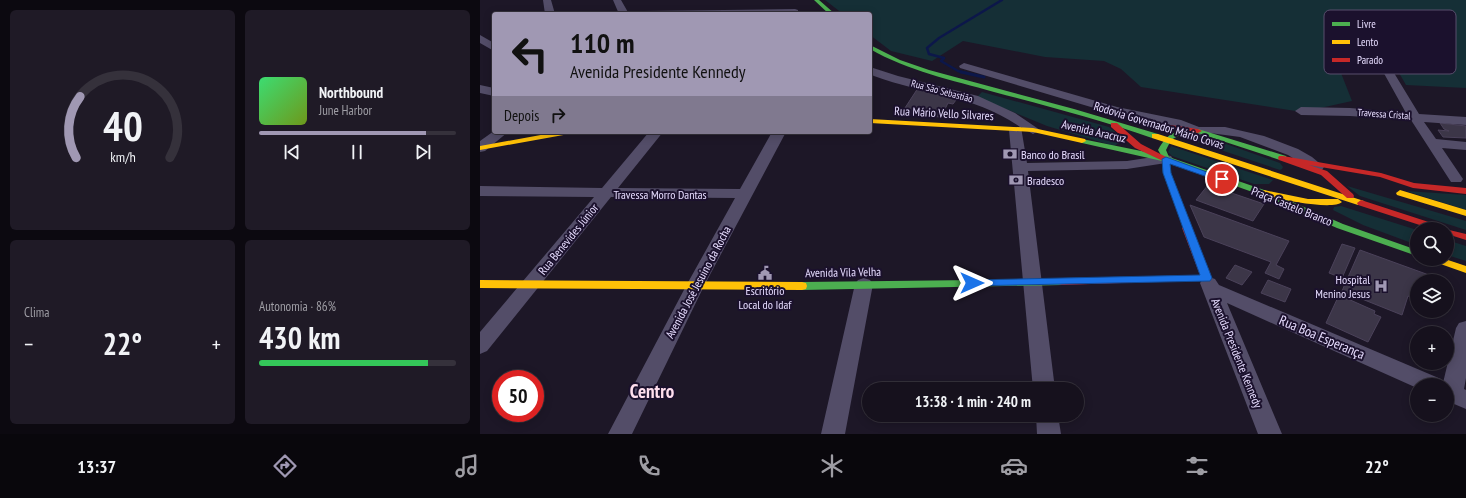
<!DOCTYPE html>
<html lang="pt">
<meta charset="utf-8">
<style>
body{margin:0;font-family:"PT Sans Narrow",sans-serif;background:#1f1a26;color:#f1f3f6;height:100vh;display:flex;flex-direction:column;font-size:15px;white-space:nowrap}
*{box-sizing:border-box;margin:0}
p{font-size:13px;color:#9e9da4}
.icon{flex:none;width:22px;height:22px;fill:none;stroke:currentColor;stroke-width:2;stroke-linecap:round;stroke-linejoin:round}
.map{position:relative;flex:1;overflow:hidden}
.drawer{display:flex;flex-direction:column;gap:10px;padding:10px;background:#0c0910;width:480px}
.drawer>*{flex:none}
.guide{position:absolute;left:12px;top:12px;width:380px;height:122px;border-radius:4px;box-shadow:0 2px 10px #0003,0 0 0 1px #35313b;background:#a098b3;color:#111;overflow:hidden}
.controls{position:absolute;left:930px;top:222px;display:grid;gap:8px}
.controls a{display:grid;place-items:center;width:44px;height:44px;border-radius:50%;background:#16111d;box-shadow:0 2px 10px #0003,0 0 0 1px #35313b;font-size:20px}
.speed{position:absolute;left:12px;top:370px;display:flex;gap:8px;font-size:20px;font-weight:700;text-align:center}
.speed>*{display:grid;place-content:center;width:52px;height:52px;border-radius:50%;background:#16111d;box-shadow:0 2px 10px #0003,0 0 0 1px #35313b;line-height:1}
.speed .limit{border:6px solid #d22;background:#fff;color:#111}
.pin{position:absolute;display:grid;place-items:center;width:34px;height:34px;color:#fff;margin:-17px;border:2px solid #fff;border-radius:50%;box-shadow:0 1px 4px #0007}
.me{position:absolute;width:44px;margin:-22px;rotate:90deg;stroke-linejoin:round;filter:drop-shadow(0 0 3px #0008)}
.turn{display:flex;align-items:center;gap:14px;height:84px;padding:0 12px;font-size:18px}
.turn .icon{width:52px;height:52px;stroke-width:2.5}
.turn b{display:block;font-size:28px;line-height:34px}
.then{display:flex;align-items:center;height:38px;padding:0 12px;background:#0003;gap:8px;font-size:15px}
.big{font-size:30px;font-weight:700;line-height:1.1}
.drawer .card{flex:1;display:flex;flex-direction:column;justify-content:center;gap:6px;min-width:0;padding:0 14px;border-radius:6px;background:#1f1a26}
.drawer .dial{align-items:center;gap:0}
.dial svg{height:104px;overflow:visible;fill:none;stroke:#35313b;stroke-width:7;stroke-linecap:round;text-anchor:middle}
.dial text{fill:#f1f3f6;stroke:none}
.song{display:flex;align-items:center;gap:12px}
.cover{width:48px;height:48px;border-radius:6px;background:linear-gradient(135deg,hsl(140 70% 55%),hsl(80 70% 35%))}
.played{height:4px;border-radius:2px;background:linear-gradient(90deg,#a098b3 85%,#35313b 85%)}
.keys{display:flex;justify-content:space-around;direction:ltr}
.heat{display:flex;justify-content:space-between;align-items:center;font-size:22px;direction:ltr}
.charge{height:6px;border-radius:3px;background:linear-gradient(90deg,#34c759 86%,#35313b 0)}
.drawer .tiles{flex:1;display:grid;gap:10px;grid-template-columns:repeat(2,1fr)}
.trip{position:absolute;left:382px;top:382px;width:222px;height:40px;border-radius:20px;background:#16111d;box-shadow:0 2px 10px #0003,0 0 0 1px #35313b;font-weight:700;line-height:40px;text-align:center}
.tab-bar{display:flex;height:64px;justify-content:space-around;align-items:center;background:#09070c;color:#9e9da4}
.tab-bar .icon{width:28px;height:28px}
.tab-bar .selected{color:#a098b3}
.tab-bar b{font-size:18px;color:#f1f3f6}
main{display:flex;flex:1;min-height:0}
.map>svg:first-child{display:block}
.green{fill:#152f36}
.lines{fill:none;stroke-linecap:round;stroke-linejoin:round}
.stream-far1{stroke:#0c174a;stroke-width:2.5}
.stream{stroke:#0c174a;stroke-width:3}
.building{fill:#3c3648;stroke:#4b425a}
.street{fill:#534d68;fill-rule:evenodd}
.fast{fill:#4caf50;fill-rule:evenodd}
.slow{fill:#ffc107;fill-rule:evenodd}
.jam{fill:#c62828;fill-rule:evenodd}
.route{fill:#1a73e8;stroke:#114b97}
.labels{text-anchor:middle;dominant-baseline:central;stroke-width:4;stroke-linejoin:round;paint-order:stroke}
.far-street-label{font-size:10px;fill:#e7ddff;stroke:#1b112d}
.street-label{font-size:12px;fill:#e7ddff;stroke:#1b112d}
.poi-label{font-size:12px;fill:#e7ddff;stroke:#1b112d;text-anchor:start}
.near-street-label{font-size:14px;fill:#e7ddff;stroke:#1b112d}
.near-district-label{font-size:19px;font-weight:bold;fill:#ffdfee;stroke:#1b112d}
.key{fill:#1b112d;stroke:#584e6c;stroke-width:1}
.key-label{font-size:11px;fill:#e7ddff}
</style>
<main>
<section class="drawer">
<div class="tiles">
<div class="card dial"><svg viewBox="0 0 100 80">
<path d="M14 69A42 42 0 1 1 86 69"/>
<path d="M14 69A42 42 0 0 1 17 22" stroke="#a098b3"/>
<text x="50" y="56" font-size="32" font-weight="700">40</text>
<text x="50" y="72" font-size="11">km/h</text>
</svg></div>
<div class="card">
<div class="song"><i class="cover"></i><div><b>Northbound</b><p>June Harbor</p></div></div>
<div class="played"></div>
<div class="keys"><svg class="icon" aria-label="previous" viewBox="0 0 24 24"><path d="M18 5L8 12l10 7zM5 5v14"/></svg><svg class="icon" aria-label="pause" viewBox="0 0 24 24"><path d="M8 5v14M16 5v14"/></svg><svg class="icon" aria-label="next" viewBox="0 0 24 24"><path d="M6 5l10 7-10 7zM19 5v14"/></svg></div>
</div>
<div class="card"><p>Clima</p>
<div class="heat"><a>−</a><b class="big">22°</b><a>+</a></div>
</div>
<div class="card"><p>Autonomia · 86%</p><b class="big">430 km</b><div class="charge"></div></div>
</div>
</section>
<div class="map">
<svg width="986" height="434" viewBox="0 0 986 434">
<rect width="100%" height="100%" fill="#1d1727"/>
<path class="green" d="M345 0H986V88L926 85 907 52C894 49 881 54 871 61L851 59 850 70 861 73 872 101 822 112 661 87 641 69 624 61 565 57 483 41 452 61 411 51 390 35V14H363Z
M502 92 629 127 639 135 641 142 634 146 567 126 497 97Z
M721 135 800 163 803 167 802 169 800 170 702 137Z
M691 146 793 180 789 184H774L692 156 688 152Z
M867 186 986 221V230L880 196Z
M926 191 986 195V210Z
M861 206 937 230V245L883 225 853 210 854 207Z
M967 240 986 246V261L967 255Z"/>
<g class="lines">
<path class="stream-far1" d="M486 73 478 71 461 61 464 58 449 54 447 48 459 38 522 0"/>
<path class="stream" d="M481 72 504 77"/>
</g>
<path class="building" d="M438 88 479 96 473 104 468 103 461 117 421 114Z
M960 123 986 126V138L963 137 958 130 969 131 964 129Z
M728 185 784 204 773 221 716 200Z
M710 205 809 241 796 265 804 269 799 279 785 273 791 262 724 237Z
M862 244 875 248 862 278 849 273Z
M880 250 960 279V281H937V300L928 296 922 315 862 291Z
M755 265 772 272 762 285 746 278Z
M788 280 811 289 805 302 781 293Z
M859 295 895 311 894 314 901 317 888 342 846 323Z"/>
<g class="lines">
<path class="street" d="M63 0H71L75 14H65Z
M133 0H141L149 14H139Z
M315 9 318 10V14H158L163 11Z
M0 35 14 43V51L0 43Z
M484 63 637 107 701 120 719 127H745L784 136 818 149 832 157 844 167 842 170H832L808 155 760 137 730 133 718 135 697 127 631 113 480 68 479 66Z
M906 65 911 68 939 114 986 117V125L944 122 956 139 986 142V150L962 148 983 179 981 182H971L931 120 870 116 821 115 815 111 821 107 870 108 926 113 901 68Z
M390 67 418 76 498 96 535 113 560 130 553 134 541 127 547 163 647 161 686 155 691 156 693 159 691 162 686 163 647 169 548 171 575 389H553L529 130 531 127H540C493 94 445 95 394 76L390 74Z
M0 85 14 88V96L0 93Z
M14 131 28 132 5 151 0 152V141Z
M169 132H183L138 188 260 189 292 132H306L224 286 152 434H128L206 286 255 198 131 197 7 351 0 354V332L114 197 0 196V186L122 188Z
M729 277 735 279 739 285 961 379 963 383 976 328 979 323 986 321V378L984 389 986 390V409L967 401V385H937V388L747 303 802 434H778L720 283 723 279Z
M384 278 390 280 393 284 365 434H341L375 284 378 280Z
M556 415H578L581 434H557Z"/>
<path class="fast" d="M334 0H339L355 14H349Z
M390 45 420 60 449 70 594 109 678 134 679 136 675 138H672C620 120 567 106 514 92 472 80 428 71 390 49Z
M718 129 806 156 807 158 806 160H800L718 133 698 136 691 140 686 150 689 157 787 191 863 224 937 250V256L857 228 781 195 690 163 691 173 712 228 710 230H704L683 173 682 161 602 143 598 141 602 139 681 155 678 150C690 129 696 132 718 129Z
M582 279 586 280 587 282 586 284 582 285 322 290 318 289 317 286 318 283 322 282Z"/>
<path class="slow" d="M390 119 553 128 605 139 606 141 602 143 553 132 390 123Z
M77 132H93L89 134 0 150V146Z
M672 134H678L884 201 885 203 884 205H878L672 138Z
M784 190 828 199H858L862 202C852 211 795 198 781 195L780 193Z
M920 190 986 210V216L917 195 916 193Z
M950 259H965L986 266V273L952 261Z
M0 280 322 282 326 283 327 286 326 289 322 290 0 288Z"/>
<path class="jam" d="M631 123H637L661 144 690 159 686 161H683L655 148 631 127Z
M676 123 718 129 722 131 718 133 679 127 675 125Z
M799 156H803L901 173 934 183 986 188V194L933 188 900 177 829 165 847 171 873 194 874 196 873 198H867L841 175 799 160 798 158Z
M881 200 964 227 965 229 986 234V240L967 234V229H952L878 205 877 203Z
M707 225 712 228 731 278 730 280 582 285 578 284 577 282 578 280 582 279 720 275 702 228Z"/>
</g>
<path class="route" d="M686 157 746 179 742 181H739L690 164 691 173 732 278 730 281 488 286 486 283 488 281 492 280 720 275 683 173 682 159Z"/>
<defs>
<symbol id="bank-bare" viewBox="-9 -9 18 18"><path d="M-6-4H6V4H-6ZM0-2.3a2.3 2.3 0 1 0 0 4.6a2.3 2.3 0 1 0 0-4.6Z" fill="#a098b3" stroke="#1b112d" stroke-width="2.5" paint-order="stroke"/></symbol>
<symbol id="civic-bare" viewBox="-9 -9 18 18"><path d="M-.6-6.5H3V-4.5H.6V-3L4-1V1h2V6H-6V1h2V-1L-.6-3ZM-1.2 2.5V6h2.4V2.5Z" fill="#a098b3" stroke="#1b112d" stroke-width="2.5" paint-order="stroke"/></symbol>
<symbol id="hospital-bare" viewBox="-9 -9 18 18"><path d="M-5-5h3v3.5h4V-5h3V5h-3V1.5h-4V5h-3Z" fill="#a098b3" stroke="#1b112d" stroke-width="2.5" paint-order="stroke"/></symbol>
</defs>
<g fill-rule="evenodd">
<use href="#bank-bare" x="520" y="144" width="20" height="20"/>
<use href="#bank-bare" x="526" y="170" width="20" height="20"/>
<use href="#civic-bare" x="275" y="263" width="20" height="20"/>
<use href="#hospital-bare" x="891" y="276" width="20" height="20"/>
</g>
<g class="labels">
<g class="far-street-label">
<text transform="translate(462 91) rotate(15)">Rua São Sebastião</text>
<text transform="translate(904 114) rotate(4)">Travessa Cristal</text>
</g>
<g class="street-label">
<text transform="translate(464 113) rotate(3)">Rua Mário Vello Silvares</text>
<text transform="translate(679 125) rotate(17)">Rodovia Governador Mário Covas</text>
<text transform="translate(614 131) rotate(13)">Avenida Aracruz</text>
<text x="180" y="194">Travessa Morro Dantas</text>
<text transform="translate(812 206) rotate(22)">Praça Castelo Branco</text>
<text transform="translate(88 239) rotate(-51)">Rua Benevides Júnior</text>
<text transform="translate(363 272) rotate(-1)">Avenida Vila Velha</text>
<text transform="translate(218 282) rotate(-62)">Avenida José Jesuino da Rocha</text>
<text transform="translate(757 353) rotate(68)">Avenida Presidente Kennedy</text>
</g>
<g class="poi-label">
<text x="541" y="154">Banco do Brasil</text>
<text x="547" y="180">Bradesco</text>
<text x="890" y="279" text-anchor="end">Hospital<tspan x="890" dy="14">Menino Jesus</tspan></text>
<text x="285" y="290" text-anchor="middle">Escritório<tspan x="285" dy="14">Local do Idaf</tspan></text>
</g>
<g class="near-street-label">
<text transform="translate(842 337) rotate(23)">Rua Boa Esperança</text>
</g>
<g class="near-district-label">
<text x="172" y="391">Centro</text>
</g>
</g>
<rect x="844" y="10" width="132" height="64" rx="6" class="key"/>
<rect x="852" y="22" width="18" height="4" fill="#4caf50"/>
<rect x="852" y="40" width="18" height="4" fill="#ffc107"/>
<rect x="852" y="58" width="18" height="4" fill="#c62828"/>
<g class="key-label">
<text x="877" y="28">Livre</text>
<text x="877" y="46">Lento</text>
<text x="877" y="64">Parado</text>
</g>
</svg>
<div class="controls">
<a><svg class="icon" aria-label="search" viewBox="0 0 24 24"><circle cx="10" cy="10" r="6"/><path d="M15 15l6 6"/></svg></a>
<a><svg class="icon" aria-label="layers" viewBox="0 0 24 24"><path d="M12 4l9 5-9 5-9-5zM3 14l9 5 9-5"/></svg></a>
<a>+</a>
<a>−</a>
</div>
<div class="speed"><div class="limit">50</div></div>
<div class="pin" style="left:742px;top:179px;background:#d93025"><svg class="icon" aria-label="arrive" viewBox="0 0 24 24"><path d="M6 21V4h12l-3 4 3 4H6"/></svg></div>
<svg class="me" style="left:492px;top:283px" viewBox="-20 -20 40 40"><path d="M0-17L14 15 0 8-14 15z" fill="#1a73e8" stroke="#fff" stroke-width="4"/></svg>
<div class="trip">13:38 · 1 min · 240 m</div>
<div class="guide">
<div class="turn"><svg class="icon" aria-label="left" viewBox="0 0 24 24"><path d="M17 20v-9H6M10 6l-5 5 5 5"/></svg><div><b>110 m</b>Avenida Presidente Kennedy</div></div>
<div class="then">Depois<svg class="icon" aria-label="right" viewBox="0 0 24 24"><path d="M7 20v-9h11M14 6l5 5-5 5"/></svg></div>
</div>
</div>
</main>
<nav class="tab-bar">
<b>13:37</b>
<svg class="icon selected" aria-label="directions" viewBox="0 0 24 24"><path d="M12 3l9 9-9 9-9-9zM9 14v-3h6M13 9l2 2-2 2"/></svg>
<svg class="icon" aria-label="music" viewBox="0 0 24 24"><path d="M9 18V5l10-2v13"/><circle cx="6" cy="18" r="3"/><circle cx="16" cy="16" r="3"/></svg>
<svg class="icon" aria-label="phone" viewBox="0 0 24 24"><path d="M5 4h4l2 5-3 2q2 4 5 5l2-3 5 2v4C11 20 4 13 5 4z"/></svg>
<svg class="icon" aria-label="climate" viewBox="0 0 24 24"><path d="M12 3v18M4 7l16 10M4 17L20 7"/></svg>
<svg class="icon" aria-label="car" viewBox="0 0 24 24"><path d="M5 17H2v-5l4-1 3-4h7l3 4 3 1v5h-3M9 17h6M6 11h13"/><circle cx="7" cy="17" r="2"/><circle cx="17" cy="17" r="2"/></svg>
<svg class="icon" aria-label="filters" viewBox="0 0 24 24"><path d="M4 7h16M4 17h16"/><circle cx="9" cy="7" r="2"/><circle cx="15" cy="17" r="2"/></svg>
<b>22°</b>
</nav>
